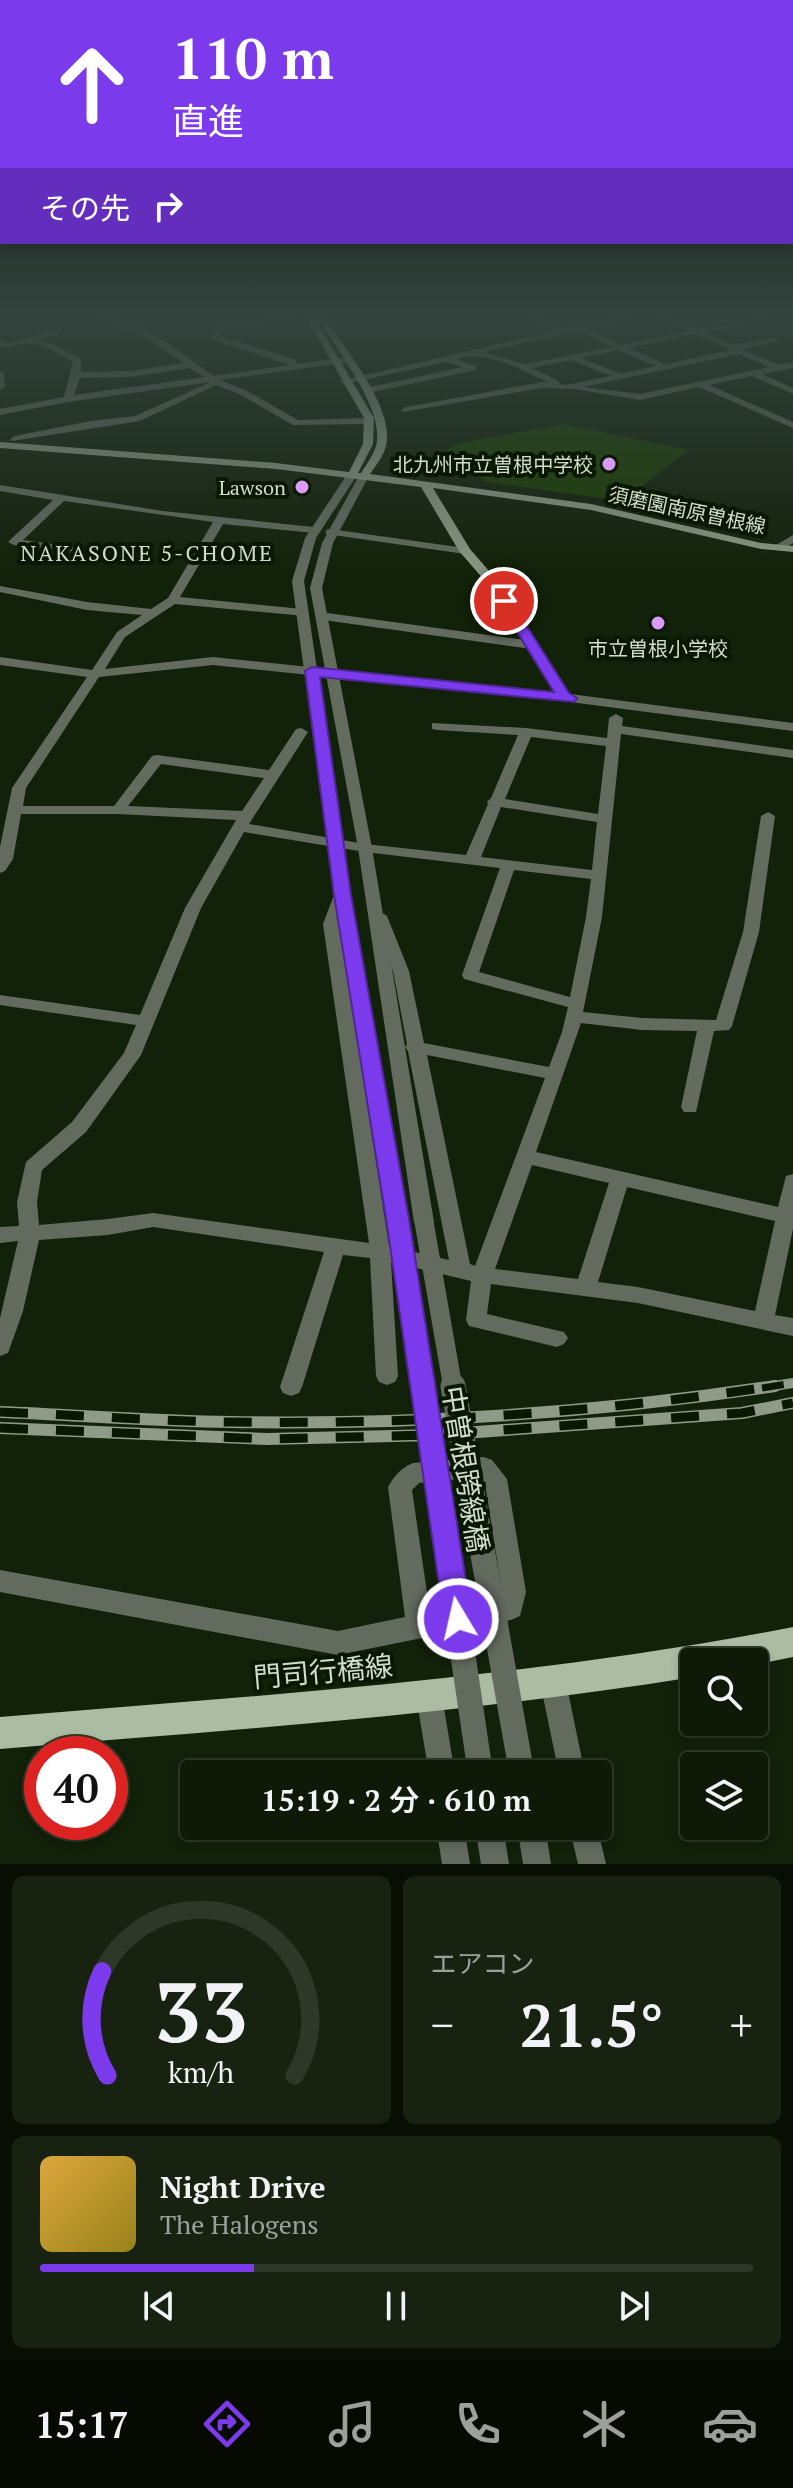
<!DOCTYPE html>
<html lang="ja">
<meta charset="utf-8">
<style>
body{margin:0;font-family:"PT Serif","Noto Sans JP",serif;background:#172211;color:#f1f3f6;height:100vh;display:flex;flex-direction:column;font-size:30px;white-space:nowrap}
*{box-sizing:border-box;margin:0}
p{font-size:26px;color:#9ba09b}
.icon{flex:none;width:44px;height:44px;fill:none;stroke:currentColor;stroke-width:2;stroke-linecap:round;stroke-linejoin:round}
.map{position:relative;height:1864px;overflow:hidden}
.details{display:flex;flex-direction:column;gap:12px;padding:12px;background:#080e04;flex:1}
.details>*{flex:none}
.banner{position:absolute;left:0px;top:0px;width:794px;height:244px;box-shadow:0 4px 12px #0003,0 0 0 2px #2e3828;background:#7c3aed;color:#fff;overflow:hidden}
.controls{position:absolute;left:680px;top:1648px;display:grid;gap:16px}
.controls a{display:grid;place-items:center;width:88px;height:88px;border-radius:8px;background:#0e1907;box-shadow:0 4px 12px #0003,0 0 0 2px #2e3828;font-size:40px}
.speed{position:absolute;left:24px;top:1736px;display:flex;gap:16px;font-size:40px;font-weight:700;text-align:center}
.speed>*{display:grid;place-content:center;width:104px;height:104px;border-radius:50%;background:#0e1907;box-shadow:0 4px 12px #0003,0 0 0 2px #2e3828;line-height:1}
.speed .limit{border:12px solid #d22;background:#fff;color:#111}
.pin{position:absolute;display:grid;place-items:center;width:68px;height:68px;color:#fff;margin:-34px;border:4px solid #fff;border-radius:50%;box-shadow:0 2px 8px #0007}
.me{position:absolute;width:88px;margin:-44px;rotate:351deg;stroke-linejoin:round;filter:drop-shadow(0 0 6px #0008)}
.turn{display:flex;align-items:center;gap:28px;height:168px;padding:0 40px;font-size:36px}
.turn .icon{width:104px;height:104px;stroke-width:2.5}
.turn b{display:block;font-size:56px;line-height:68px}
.then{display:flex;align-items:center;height:76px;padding:0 40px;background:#0003;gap:16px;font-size:30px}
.big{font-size:60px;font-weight:600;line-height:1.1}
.details .tile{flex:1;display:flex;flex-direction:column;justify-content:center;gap:12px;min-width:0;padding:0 28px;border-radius:12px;background:#172211}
.details .dial{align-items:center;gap:0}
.dial svg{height:208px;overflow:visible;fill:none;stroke:#2e3828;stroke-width:7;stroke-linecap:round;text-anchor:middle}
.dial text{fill:#f1f3f6;stroke:none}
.song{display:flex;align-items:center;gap:24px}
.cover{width:96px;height:96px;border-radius:12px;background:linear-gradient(135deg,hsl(40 70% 55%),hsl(50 70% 35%))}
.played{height:8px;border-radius:4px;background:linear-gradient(90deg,#7c3aed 30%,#2e3828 30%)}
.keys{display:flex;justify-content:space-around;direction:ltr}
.heat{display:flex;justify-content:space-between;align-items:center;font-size:44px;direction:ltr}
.details .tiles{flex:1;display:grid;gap:12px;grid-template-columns:1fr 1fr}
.tile:last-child{grid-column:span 2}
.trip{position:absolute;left:180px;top:1760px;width:432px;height:80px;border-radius:8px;background:#0e1907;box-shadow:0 4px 12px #0003,0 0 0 2px #2e3828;font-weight:600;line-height:80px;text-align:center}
.menu{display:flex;height:128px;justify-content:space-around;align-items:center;background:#060a03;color:#9ba09b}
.menu .icon{width:56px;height:56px}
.menu .active{color:#7c3aed}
.menu b{font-size:36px;color:#f1f3f6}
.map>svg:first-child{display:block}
.green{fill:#1b3d01}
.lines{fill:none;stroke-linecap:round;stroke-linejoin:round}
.minor{fill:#636b5f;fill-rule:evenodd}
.tertiary{fill:#636b5f;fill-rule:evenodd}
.secondary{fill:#8b9885;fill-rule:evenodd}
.primary{fill:#abbca2;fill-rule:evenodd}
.rail-far1-casing{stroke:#8f9b88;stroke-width:10}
.rail-casing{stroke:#8f9b88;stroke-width:12}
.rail-far1{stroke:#091802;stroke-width:7;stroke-dasharray:22;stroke-linecap:butt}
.rail{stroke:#091802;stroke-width:9;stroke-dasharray:28;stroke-linecap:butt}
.tertiary-bridge-far1{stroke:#636b5f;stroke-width:19}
.tertiary-bridge{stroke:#636b5f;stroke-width:25}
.route{fill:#7c3aed;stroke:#51269a;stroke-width:2}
.poi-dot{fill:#da9af6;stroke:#091802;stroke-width:3}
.labels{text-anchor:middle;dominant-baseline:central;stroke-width:8;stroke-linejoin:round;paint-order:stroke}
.far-poi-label{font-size:20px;fill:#d2dccd;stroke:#091802;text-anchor:end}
.far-street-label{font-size:20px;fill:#d2dccd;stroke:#091802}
.far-neighbourhood-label{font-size:22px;letter-spacing:2px;fill:#d2dccd;stroke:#091802}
.near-street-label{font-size:28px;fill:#d2dccd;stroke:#091802}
</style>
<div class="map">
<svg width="793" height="1864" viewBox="0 0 793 1864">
<rect width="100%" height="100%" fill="#122109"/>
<path class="green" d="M564 424 688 450 623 501 486 482 445 452 452 446 466 442Z"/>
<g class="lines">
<path class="minor" d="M95 317C140 316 179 352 214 376L290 365 211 339V335L224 325 281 317H302L227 329 220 336 294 359 299 364 347 357 351 360 350 362 220 380 245 390 298 420 369 418 374 421 369 424 293 425 239 394 216 385 140 421 12 441 10 439 15 436 90 421 135 416 211 382 68 402 0 415V409L64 397 73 362C61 355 46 345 32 343 20 342 12 349 0 346V340L10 343 61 328V332L37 340 55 345 81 359V372L130 371 184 363 139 333ZM190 368 204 377 74 395 80 378 130 377Z
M531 317H541L563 329 619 317H634L587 329 621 345 688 331 659 317C674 317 682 326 696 328 710 331 752 317 773 317L705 333 734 345 778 337V341L742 349 779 365 793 362V368L762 374 793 388V394L752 376 709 385 793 422V428L699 387 640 400 574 389 542 388 403 412 401 410 406 407 542 382 549 383C520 369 488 350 456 359L476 366V370L368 393 363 390 365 388 463 367 446 362 344 384 340 381 554 331ZM578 331 612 347 525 364 483 352ZM696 334 731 350 665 364 629 348ZM619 350 655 366 621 374 581 358ZM739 354 769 367 640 394 583 387ZM571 360 611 376 566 385 559 384V381L532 368Z
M0 371 4 374 5 387 0 390Z
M0 485 163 511 314 527 319 530 314 533 223 524 180 597 302 609 308 613 306 616 175 604 125 637 105 669 213 657 570 694 793 723V731L570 702 213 665 99 677 26 788 23 806H114L152 756 157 755 269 770 296 729 301 728 308 732 249 824 365 844 466 855 488 804 487 802 491 798 518 735 437 730 432 729V723L526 728 607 738 609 718 616 714 623 718 622 726 793 750V758L621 734 602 917 583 1012 642 1018 716 1020 743 932 761 816 768 812 775 816 759 932 732 1026 729 1030 714 1031 696 1112H684L681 1107 697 1031 642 1030 581 1023 536 1152 778 1207 786 1176 793 1174V1229L775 1315 793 1318V1336L638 1303 491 1284 487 1314 564 1332 568 1338 564 1344 557 1347 469 1326 466 1320 471 1281 391 1262 398 1376 395 1382 387 1385 379 1382 376 1376 370 1258 343 1255 302 1387 299 1393 291 1396 283 1393 280 1387 324 1252 153 1227 108 1235 39 1240 23 1311 8 1353 0 1356V1318L18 1241 0 1243V1227L19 1226 17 1202 26 1162 72 1122 124 1053 136 1025 0 1005V995L140 1015 185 908 236 820 118 814H21L13 859 5 871 0 873V847L12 788 87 677 0 665V657L92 670 117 632 142 615 87 610 0 592V586L87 602 151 609 168 598 213 522 64 501 23 540 74 547 80 550 78 552 14 545 8 542 10 540 53 500 0 491ZM531 737 606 746 598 814 505 799ZM161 764 264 778 242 811 128 806ZM501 807 597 822 592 870 481 857ZM244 832 365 852 500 868 462 975 464 979 568 1007 562 1032 549 1067 424 1043 409 971 387 916 379 911 371 916 393 971 407 1044 405 1047 408 1051 449 1260 389 1246 339 924 350 895 342 890 334 895 323 924 369 1243 153 1213 108 1219 39 1225 37 1202 42 1170 86 1132 141 1055 201 908ZM514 870 591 879 586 917 570 997 479 972ZM427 1055 545 1078 475 1266 470 1264ZM532 1165 609 1183 578 1279 495 1269ZM627 1187 775 1221 755 1311 638 1287 598 1282Z
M330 529 465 548 471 551 465 554 326 534V530Z
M793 535V543L784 549H776V545Z
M320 612 532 641 538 645 532 649 316 619V613Z
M484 1457 492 1460 507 1479 526 1592 520 1616 511 1620 338 1655 0 1592V1570L338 1631 405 1617 388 1487C394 1476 402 1467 413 1463ZM479 1477 485 1483 502 1592 501 1598 430 1613 412 1490 419 1483Z
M553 1669 562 1673 566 1682 585 1774H559L540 1682 544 1673Z
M429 1683 438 1687 442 1696 455 1774H429L416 1696 420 1687Z
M436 1826H464L470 1864H442Z
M569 1826H597L606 1864H578Z"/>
<path class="tertiary" d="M348 473 357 475 316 538 304 581 350 895 409 1225 406 1230 399 1233 392 1230 389 1225 334 895 292 581 305 538Z
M360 474 369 476 333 543 322 588 372 848 434 1222 431 1227 424 1229 417 1227 414 1222 358 848 310 588 322 543Z
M475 1826H503L509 1864H481Z
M517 1826H545L551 1864H523Z"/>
<path class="secondary" d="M306 317H314L374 418 373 444 358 473H361C366 465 373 456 376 446 386 409 335 348 317 317H325C345 349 390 402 387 440 386 453 377 464 370 474L591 504 761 543 793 546V552L761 549 591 510 433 488 470 549 496 579 569 693 577 698 570 702 558 696 485 581 459 551 421 487 276 469 0 448V442L276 463 349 472 363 444 364 418Z"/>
<path class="primary" d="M793 1627V1657L754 1665V1662H694V1677C464 1714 232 1730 0 1749V1717C266 1695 531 1678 793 1627Z"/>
<defs>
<path id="rail-far1" d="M762 1388 793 1383"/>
<path id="rail" d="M0 1412C77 1415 154 1421 231 1422 412 1425 596 1413 775 1386
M0 1428 267 1439 435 1435 742 1413 793 1403"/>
</defs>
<use href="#rail-far1" class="rail-far1-casing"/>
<use href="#rail" class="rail-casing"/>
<use href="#rail-far1" class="rail-far1"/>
<use href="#rail" class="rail"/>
<path class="tertiary-bridge-far1" d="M424 1222 453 1388
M399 1225 423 1388"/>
<path class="tertiary-bridge" d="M423 1386 480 1770
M453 1386 520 1763"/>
</g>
<linearGradient id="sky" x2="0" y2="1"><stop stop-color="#0a1205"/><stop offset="0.55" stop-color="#33433e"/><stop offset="1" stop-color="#33433e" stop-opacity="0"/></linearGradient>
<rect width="793" height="578" fill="url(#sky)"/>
<path class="route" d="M504 597 511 601 569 693 577 698 575 702 320 677 351 895 410 1225 472 1619 468 1628 458 1632 448 1628 444 1619 387 1225 334 895 305 671 312 667 554 692 498 601Z"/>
<g class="poi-dot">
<circle cx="609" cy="464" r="8"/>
<circle cx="302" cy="487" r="8"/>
<circle cx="658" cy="623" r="8"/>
</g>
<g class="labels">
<g class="far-poi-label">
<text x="593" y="464">北九州市立曽根中学校</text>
<text x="286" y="487">Lawson</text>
<text x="658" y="648" text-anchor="middle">市立曽根小学校</text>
</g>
<g class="far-street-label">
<text transform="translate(687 510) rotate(12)">須磨園南原曽根線</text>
</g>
<g class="far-neighbourhood-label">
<text x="147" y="552">NAKASONE 5-CHOME</text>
</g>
<g class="near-street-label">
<text transform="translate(466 1469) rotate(81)">中曽根跨線橋</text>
<text transform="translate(323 1671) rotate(-5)">門司行橋線</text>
</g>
</g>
</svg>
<div class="controls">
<a><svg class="icon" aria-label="search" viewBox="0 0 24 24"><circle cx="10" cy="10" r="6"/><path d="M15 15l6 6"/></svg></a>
<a><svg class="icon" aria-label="layers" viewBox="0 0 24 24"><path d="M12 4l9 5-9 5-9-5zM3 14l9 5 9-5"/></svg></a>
</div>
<div class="speed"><div class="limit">40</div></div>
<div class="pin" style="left:504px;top:601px;background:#d93025"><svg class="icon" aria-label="arrive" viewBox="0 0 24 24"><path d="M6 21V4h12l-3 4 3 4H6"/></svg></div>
<svg class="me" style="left:458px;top:1619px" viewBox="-20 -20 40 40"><circle r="17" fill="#7c3aed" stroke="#fff" stroke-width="3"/><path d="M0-11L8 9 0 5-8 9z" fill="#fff"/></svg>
<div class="trip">15:19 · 2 分 · 610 m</div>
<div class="banner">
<div class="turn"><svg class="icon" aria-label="ahead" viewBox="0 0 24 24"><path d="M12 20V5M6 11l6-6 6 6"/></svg><div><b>110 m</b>直進</div></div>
<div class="then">その先<svg class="icon" aria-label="right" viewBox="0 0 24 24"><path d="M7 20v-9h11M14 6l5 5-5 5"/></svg></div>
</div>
</div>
<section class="details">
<div class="tiles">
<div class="tile dial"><svg viewBox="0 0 100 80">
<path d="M14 69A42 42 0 1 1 86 69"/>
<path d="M14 69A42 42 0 0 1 12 29" stroke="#7c3aed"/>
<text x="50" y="56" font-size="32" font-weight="700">33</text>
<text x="50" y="72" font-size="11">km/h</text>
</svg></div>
<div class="tile"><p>エアコン</p>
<div class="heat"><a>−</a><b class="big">21.5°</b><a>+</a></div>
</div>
<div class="tile">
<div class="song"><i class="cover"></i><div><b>Night Drive</b><p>The Halogens</p></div></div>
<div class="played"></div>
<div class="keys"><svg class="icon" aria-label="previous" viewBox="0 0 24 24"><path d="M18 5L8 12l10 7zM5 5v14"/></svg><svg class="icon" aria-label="pause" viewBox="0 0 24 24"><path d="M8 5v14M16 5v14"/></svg><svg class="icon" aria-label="next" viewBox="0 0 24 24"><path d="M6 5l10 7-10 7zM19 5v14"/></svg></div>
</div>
</div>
</section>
<nav class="menu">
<b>15:17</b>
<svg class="icon active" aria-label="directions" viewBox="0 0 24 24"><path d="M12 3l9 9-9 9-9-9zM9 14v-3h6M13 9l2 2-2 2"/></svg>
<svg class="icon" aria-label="music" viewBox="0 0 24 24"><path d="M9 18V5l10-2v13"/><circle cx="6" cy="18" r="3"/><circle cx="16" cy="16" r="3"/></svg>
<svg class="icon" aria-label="phone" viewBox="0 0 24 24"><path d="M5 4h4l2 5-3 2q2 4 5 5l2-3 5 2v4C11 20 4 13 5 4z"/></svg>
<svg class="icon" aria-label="climate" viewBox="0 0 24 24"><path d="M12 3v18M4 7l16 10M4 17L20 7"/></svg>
<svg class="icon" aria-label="car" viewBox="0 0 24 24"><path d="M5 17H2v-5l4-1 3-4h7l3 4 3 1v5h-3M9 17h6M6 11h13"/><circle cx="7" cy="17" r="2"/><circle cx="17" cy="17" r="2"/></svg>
</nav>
